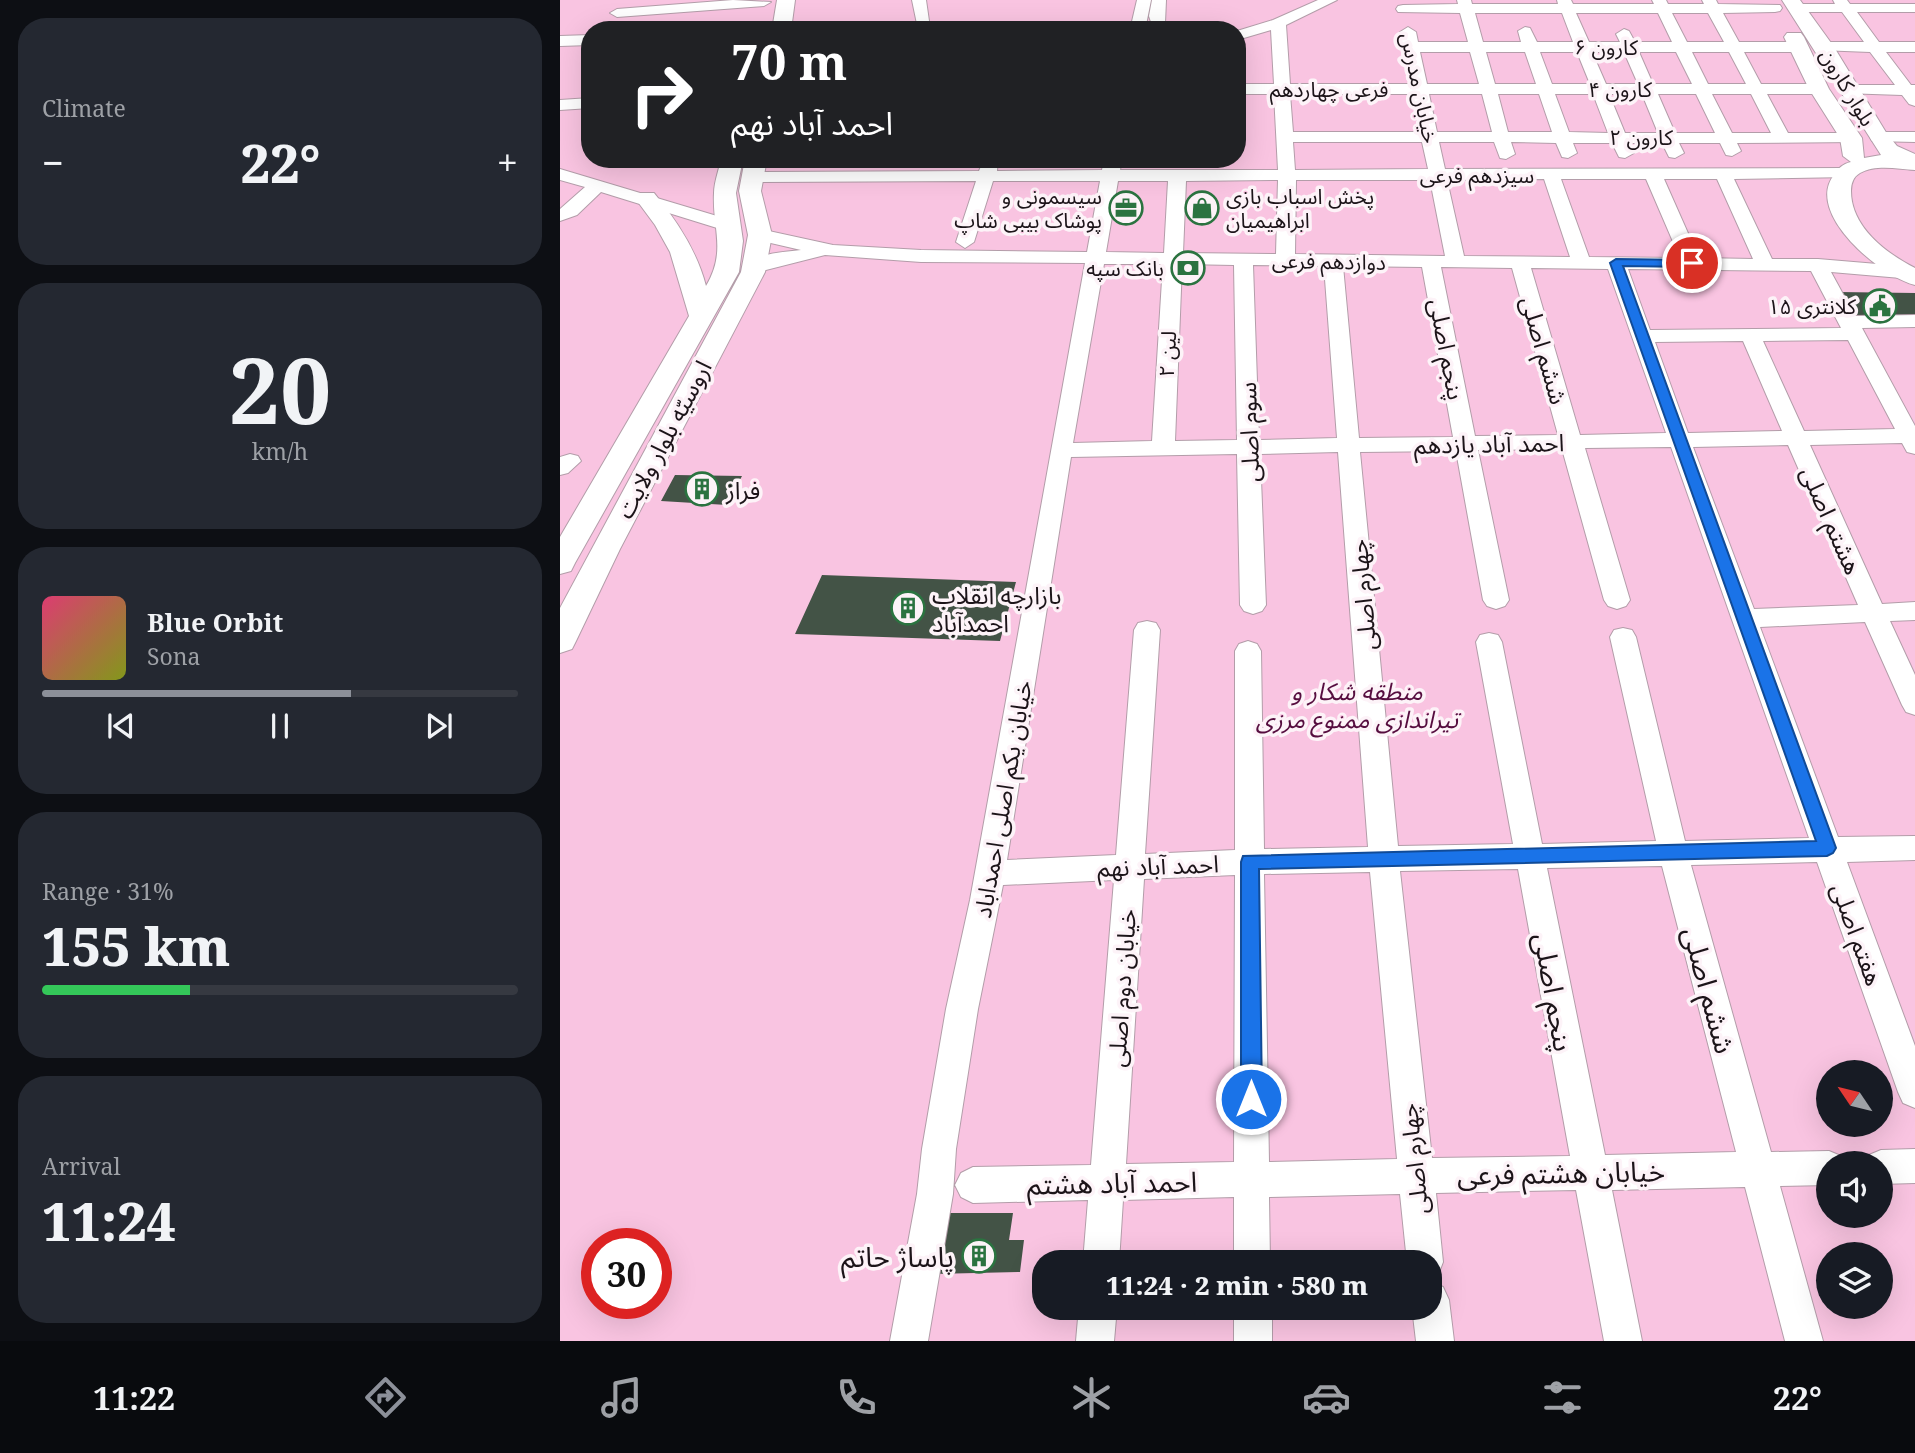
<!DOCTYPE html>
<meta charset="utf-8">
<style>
body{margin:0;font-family:"Noto Serif","Noto Sans Arabic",serif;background:#242831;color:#f1f3f6;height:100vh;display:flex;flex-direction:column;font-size:26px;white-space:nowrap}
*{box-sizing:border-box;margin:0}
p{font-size:23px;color:#9ea1a6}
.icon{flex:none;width:38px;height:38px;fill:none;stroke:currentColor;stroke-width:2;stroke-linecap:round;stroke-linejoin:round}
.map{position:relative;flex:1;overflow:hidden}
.drawer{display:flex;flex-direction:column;gap:18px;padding:18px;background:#0d0f14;width:560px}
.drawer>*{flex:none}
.guide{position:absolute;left:21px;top:21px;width:665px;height:147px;border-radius:28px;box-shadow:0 7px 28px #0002;background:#202124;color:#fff;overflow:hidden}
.needle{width:46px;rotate:305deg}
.fabs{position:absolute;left:1256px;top:1060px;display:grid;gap:14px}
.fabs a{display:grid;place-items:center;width:77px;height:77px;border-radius:50%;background:#171b24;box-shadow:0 7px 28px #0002;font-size:35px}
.speed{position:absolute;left:21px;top:1228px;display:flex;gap:14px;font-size:35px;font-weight:700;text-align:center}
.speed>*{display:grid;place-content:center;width:91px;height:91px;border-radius:50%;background:#171b24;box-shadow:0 7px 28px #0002;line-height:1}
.speed .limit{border:10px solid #d22;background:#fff;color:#111}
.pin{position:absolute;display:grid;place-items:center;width:60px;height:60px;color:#fff;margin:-30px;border:4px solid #fff;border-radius:50%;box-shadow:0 2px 7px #0007}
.me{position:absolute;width:77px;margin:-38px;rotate:0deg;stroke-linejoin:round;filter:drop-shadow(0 0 5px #0008)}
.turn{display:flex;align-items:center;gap:24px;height:147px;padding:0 35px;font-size:32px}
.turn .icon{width:91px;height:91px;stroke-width:2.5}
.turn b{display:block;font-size:49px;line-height:60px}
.big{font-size:52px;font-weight:800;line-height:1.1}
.drawer .card{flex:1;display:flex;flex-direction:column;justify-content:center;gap:10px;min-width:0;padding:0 24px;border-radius:28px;background:#242831}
.drawer .dial{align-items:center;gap:0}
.dial b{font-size:91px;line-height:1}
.song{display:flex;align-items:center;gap:21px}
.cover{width:84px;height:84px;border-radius:10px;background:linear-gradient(135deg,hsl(340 70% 55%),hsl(70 70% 35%))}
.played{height:7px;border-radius:4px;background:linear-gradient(90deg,#8c9099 65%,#363941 65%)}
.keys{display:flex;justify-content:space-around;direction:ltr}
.heat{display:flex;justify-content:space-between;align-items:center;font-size:38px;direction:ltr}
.charge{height:10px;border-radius:5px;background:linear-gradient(90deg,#34c759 31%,#363941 0)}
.trip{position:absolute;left:472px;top:1250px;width:410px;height:70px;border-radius:28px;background:#171b24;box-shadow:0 7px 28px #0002;font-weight:800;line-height:70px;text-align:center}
.tab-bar{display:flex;height:112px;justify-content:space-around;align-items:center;background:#090b0e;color:#9ea1a6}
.tab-bar .icon{width:49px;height:49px}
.tab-bar .current{color:#8c9099}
.tab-bar b{font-size:32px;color:#f1f3f6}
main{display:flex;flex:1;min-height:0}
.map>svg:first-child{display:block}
.green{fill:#f9c4e1;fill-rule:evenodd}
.building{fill:#435346}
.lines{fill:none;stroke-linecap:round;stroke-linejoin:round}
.minor-casing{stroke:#b39da9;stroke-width:2}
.major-casing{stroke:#b39da9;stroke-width:2}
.minor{fill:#fff;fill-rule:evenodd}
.major{fill:#fff;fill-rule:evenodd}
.route{fill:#1a73e8;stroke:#114b97;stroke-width:2}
.labels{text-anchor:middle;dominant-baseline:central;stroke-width:7;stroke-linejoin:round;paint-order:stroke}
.far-street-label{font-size:21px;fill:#1c1419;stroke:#fdf3f8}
.far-poi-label{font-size:21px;fill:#1c1419;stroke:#fdf3f8;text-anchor:end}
.street-label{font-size:24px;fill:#1c1419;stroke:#fdf3f8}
.poi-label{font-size:24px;fill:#1c1419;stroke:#fdf3f8;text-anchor:start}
.park-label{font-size:24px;font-style:italic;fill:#560d3f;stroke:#fdf3f8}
.near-street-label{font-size:28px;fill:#1c1419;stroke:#fdf3f8}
.near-poi-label{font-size:28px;fill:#1c1419;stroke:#fdf3f8;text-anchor:end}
</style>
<main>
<section class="drawer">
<div class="card"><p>Climate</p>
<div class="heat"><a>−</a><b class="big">22°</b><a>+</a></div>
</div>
<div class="card dial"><b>20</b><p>km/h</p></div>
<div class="card">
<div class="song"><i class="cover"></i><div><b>Blue Orbit</b><p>Sona</p></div></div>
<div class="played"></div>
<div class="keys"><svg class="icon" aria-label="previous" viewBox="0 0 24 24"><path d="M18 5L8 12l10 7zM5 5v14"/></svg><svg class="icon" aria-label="pause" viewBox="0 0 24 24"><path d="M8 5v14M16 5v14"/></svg><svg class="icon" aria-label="next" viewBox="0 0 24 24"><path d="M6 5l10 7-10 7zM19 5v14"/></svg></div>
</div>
<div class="card"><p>Range · 31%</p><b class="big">155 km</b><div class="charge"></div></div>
<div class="card"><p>Arrival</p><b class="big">11:24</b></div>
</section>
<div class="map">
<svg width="1355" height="1341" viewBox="0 0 1355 1341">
<rect width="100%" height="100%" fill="#fdf3f8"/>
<path class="green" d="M0 0H1355V1341H0ZM30 30H677V159H30ZM1269 1073H1321V1125H1269ZM1269 1164H1321V1216H1269ZM37 1244H96V1304H37ZM1269 1255H1321V1307H1269ZM485 1262H870V1307H485Z"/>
<path class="building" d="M1278 292 1355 293V320L1293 319Z
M115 475 182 476 167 505 101 501Z
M262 575 456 582 440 641 235 634Z
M383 1213H453L449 1240H464L460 1272 373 1274Z"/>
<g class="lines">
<defs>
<path id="minor" d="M173 0 211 2 204 6 57 17 50 13 57 9Z
M352 0H366L369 21 367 24H357Z
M577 0H591L585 30H570Z
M592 0H606L605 23 616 30 593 28 589 16Z
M758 0H777L726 25 730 84H851L840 32 848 27 856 32 858 42H908L900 13 838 12 836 9 838 6 843 5 898 4 897 0H911L912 4H998L997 0H1011L1013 4H1094L1092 0H1106L1108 4H1144L1142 0H1156L1158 4 1220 5 1222 8 1220 11 1215 12 1163 13 1179 42H1240L1248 47 1240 52H1184L1201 84H1259L1267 89 1259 94H1207L1228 133H1291L1297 134 1299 138 1297 142 1177 143 1181 151 1172 156 1166 155 1160 143H1119L1124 153 1115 158 1109 157 1102 143H1069L1074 153 1065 158 1059 157 1052 143H1013L1017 153 1008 158 1002 157 996 143 951 142 955 154 946 159 940 158 934 142H879L885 169 1284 168 1293 173 1290 177 1174 179 1212 259H1258L1341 266 1351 272 1341 278 1271 272 1295 316 1355 315V327L1302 328 1355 426V454L1347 452 1342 443 1250 445 1322 604 1355 602V620L1330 621 1355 675V715L1346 712 1342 705 1305 622 1200 627 1278 837 1355 836V860L1287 862 1355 1046V1108L1343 1103 1338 1092 1257 862 1131 865 1211 1152 1269 1151 1281 1156 1285 1164H1269V1185L1220 1186 1263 1341H1225L1185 1187 1052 1190 1082 1341H1044L1016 1190 876 1193 883 1262 878 1275 870 1278V1262H847L840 1194 709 1197 710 1262H674V1197L563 1200 559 1262H523L528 1200 413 1203 401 1197 395 1185 401 1173 413 1167 531 1165 554 880 443 885 418 1009 396 1149 393 1194 368 1341H330L357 1194 362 1149 386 1009 410 900 525 263 361 262 265 255 194 273 184 267C196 253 224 252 241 250L193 239 191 235 200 229 273 245 361 250 527 252 540 181H433L414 242 405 248 396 242 416 181 193 182 184 177 193 172 419 171 424 159H438L437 171 542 170 544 159H562L560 170H718L714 94H677V84H714L711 30 677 40V31L713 20ZM915 13H1002L1013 42H977L970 28 965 27 958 31 961 42H923ZM1016 13H1098L1112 42H1075L1069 31 1064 29 1056 34 1060 42H1029ZM1112 13H1148L1164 42H1127ZM860 52H910L919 84H867ZM926 52H965L976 84H935ZM980 52H1017L1030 84H992ZM1032 52H1064L1078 84H1046ZM1079 52H1116L1132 84H1093ZM1132 52H1169L1186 84H1148ZM730 94H853L860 132H733ZM869 94H922L932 132H877ZM938 94H979L992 132H948ZM995 94H1033L1048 133 1009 132ZM1049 94H1082L1098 133H1065ZM1098 94H1136L1155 133H1115ZM1152 94H1191L1211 133H1172ZM733 142H862L868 169 735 170ZM984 179 1010 257 904 256 887 180ZM1001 179H1086L1120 258 1029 257ZM1104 179H1157L1193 259 1139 258ZM718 180 716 254 623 253 626 181ZM736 180H870L885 256 735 254ZM558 181H608L604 253 546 252ZM544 264H603L592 441 513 443ZM622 264 674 265 677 440 615 441ZM693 265 764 266 777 438 699 440ZM783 266 862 267 893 437 799 438ZM881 267 952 268 998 435 915 436ZM971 268 1048 269 1106 433 1020 435ZM1068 269 1251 271 1281 328 1090 330ZM1288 340 1335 429 1244 431 1203 341ZM1183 341 1222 431 1128 433 1095 342ZM1228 445 1298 605 1194 609 1133 447ZM1111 447 1249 838 1125 841 1076 637 1072 630 1063 628 1054 630 1050 637 1096 841 982 844 942 642 938 635 929 633 920 635 916 642 953 844 838 846 800 452 896 451 923 600 927 606 936 609 945 606 949 600 918 450 1002 449 1044 600 1048 606 1057 609 1066 606 1070 600 1025 448ZM778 452 808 847 704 849 701 651 697 644 688 641 679 644 675 651V850L585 854 600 630 596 623 587 621 578 623 574 630 556 855 447 860 511 457 677 454 680 605 684 611 693 614 702 611 706 605 700 454ZM1102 866 1176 1152 1045 1155 987 868ZM958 869 1010 1156 872 1158 840 871ZM810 872 837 1159 709 1162 704 874ZM675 875 674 1162 566 1164 584 879Z
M1273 0H1287L1290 4H1355V12H1297L1319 42H1355V52H1326L1351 85H1355V106L1349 104 1342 95 1283 93 1281 90 1289 85H1335L1310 52 1259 50 1256 47 1264 42H1304L1282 12H1237L1230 8 1237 4H1275Z
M200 23 205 24 206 30H165L172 26Z
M30 35V45L0 46V36Z
M30 98V108L0 110V100Z
M1318 132H1355V142L1312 141 1310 137 1312 133Z
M0 169 177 222 179 226 170 232 41 192 17 215 0 221V209L25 187 0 180Z
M10 454 18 456 21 461 8 473 0 475V457Z
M1355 1149V1183L1321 1184V1164H1305L1309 1155 1321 1150Z
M870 1281 883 1287 889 1300 894 1341H856L852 1307H870Z
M519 1307H557L554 1341H516Z
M674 1307H712V1341H674Z"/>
<path id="major" d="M217 0H235L231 30H212Z
M1222 0H1240L1274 47 1327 134 1337 146 1355 154V170C1338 169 1316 164 1300 173 1293 177 1291 184 1291 191 1291 227 1326 253 1355 268V285C1321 277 1244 213 1274 175 1279 168 1282 164 1291 162L1283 156 1280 138 1249 89 1224 37 1227 33H1241L1244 37 1269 89 1302 138 1304 158 1321 155Z
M161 159H183L176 193 183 241 179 272 15 563 11 571 0 574V537L129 316 110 252 95 225 75 198 78 193H94C117 221 137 251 146 286 167 251 152 228 154 193 154 182 159 170 161 159Z
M185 159H207L201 191 212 235 205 272 60 549 16 641 12 649 0 653V608L181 272 188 235 179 191Z"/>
</defs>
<use href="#minor" class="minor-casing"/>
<use href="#major" class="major-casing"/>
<use href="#minor" class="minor"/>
<use href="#major" class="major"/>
</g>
<path class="route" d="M1056 259 1132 260 1138 263 1132 267 1063 266 1276 848 1273 853 1267 856 699 869 702 1099 699 1106 691 1109 684 1106 681 1099V862L683 856 1256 841 1050 263Z"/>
<defs>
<symbol id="office-ring" viewBox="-11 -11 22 22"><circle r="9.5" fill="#fdf3f8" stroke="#2b7340" stroke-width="1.5"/><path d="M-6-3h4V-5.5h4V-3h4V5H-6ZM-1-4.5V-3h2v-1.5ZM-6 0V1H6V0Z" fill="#2b7340"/></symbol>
<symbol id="shop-ring" viewBox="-11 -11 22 22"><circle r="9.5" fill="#fdf3f8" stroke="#2b7340" stroke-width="1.5"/><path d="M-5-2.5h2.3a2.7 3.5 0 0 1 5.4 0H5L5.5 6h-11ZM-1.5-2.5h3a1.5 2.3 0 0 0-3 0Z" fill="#2b7340"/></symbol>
<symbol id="bank-ring" viewBox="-11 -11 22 22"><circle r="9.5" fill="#fdf3f8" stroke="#2b7340" stroke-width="1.5"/><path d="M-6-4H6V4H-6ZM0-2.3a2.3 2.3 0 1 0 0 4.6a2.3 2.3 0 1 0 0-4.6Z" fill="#2b7340"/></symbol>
<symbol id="civic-ring" viewBox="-11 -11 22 22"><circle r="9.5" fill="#fdf3f8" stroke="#2b7340" stroke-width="1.5"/><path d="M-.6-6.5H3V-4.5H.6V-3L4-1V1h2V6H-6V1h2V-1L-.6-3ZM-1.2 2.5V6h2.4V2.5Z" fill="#2b7340"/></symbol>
<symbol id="building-ring" viewBox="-11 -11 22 22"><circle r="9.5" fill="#fdf3f8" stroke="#2b7340" stroke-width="1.5"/><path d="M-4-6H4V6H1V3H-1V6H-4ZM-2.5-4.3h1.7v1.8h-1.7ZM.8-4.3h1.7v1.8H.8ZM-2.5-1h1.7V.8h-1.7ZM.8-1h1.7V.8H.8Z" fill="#2b7340"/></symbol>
</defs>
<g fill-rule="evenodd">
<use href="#office-ring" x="547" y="189" width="38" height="38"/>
<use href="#shop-ring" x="623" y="189" width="38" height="38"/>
<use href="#bank-ring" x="609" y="249" width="38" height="38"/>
<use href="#civic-ring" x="1301" y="287" width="38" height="38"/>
<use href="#building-ring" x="123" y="470" width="38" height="38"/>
<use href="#building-ring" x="329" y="589" width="38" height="38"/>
<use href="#building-ring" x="400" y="1237" width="38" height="38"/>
</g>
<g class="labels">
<g class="far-street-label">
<text x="1046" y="47">کارون ۶</text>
<text transform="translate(1288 87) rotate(59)">بلوار کارون</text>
<text transform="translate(860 88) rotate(78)">خیابان مدرس</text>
<text x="769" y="89">فرعی چهاردهم</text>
<text x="1060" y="89">کارون ۴</text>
<text x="1081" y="137">کارون ۲</text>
<text x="917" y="175">سیزدهم فرعی</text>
<text transform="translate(769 261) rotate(1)">دوازدهم فرعی</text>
<text transform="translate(607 354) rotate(-87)">لین ۲</text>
</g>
<g class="far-poi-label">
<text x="542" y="196">سیسمونی و<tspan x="542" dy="24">پوشاک بیبی شاپ</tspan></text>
<text x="666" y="196" text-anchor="start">پخش اسباب بازی<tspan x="666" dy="24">ابراهیمیان</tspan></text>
<text x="604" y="268">بانک سپه</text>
<text x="1296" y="306">کلانتری ۱۵</text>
</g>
<g class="street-label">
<text transform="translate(888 349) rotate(79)">پنجم اصلی</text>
<text transform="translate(985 350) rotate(74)">ششم اصلی</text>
<text transform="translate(688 432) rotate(-92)">سوم اصلی</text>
<text transform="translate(103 439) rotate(-62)">اروسیّه بلوار ولایت</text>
<text transform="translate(929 443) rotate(-1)">احمد آباد یازدهم</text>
<text transform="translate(1272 520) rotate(66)">هشتم اصلی</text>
<text transform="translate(802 595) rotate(-95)">چهارم اصلی</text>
<text transform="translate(442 799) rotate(-80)">خیابان یکم اصلی احمداباد</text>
<text transform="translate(598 865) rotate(-2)">احمد آباد نهم</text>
<text transform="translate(1298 934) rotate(70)">هفتم اصلی</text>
<text transform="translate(561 988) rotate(-86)">خیابان دوم اصلی</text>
<text transform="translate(853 1159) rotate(-96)">چهارم اصلی</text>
</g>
<g class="poi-label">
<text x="166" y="489">فراز</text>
<text x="372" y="594">بازارچه انقلاب<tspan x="372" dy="28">احمدآباد</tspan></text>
</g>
<g class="park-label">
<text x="797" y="690">منطقه شکار و<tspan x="797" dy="28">تیراندازی ممنوع مرزی</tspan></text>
</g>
<g class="near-street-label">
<text transform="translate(1150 990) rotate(75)">ششم اصلی</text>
<text transform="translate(995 992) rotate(80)">پنجم اصلی</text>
<text transform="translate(1001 1172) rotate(-1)">خیابان هشتم فرعی</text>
<text transform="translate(552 1182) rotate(-1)">احمد آباد هشتم</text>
</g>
<g class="near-poi-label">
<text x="394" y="1256">پاساژ حاتم</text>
</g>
</g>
</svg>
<div class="fabs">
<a><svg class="needle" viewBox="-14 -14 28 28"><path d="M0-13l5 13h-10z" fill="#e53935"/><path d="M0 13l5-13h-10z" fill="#9ea1a6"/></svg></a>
<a><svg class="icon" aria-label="sound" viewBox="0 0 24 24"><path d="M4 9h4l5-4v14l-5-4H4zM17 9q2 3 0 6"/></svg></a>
<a><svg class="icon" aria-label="layers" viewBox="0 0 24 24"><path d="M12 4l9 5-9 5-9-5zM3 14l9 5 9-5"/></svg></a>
</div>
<div class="speed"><div class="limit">30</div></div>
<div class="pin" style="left:1132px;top:263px;background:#d93025"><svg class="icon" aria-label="arrive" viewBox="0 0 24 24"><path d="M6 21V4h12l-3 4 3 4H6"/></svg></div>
<svg class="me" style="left:691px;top:1099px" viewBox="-20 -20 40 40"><circle r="17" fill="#1a73e8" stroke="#fff" stroke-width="3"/><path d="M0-11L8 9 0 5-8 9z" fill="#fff"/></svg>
<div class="trip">11:24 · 2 min · 580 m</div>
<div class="guide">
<div class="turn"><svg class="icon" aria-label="right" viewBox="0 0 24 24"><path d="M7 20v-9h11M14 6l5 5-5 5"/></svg><div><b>70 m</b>احمد آباد نهم</div></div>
</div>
</div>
</main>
<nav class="tab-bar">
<b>11:22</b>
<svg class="icon current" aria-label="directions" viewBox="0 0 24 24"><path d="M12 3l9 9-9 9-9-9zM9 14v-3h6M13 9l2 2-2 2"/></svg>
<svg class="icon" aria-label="music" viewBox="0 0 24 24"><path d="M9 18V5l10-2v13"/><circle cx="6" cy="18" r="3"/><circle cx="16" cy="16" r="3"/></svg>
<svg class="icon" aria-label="phone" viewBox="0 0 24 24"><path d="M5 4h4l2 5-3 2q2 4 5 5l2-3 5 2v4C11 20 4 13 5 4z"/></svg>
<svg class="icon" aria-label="climate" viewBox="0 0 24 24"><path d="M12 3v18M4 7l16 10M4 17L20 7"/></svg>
<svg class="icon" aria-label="car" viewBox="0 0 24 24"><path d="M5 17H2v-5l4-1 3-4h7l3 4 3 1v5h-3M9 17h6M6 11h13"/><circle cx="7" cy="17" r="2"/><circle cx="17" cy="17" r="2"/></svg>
<svg class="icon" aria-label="filters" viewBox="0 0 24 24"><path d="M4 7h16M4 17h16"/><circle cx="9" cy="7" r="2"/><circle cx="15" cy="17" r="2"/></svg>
<b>22°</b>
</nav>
